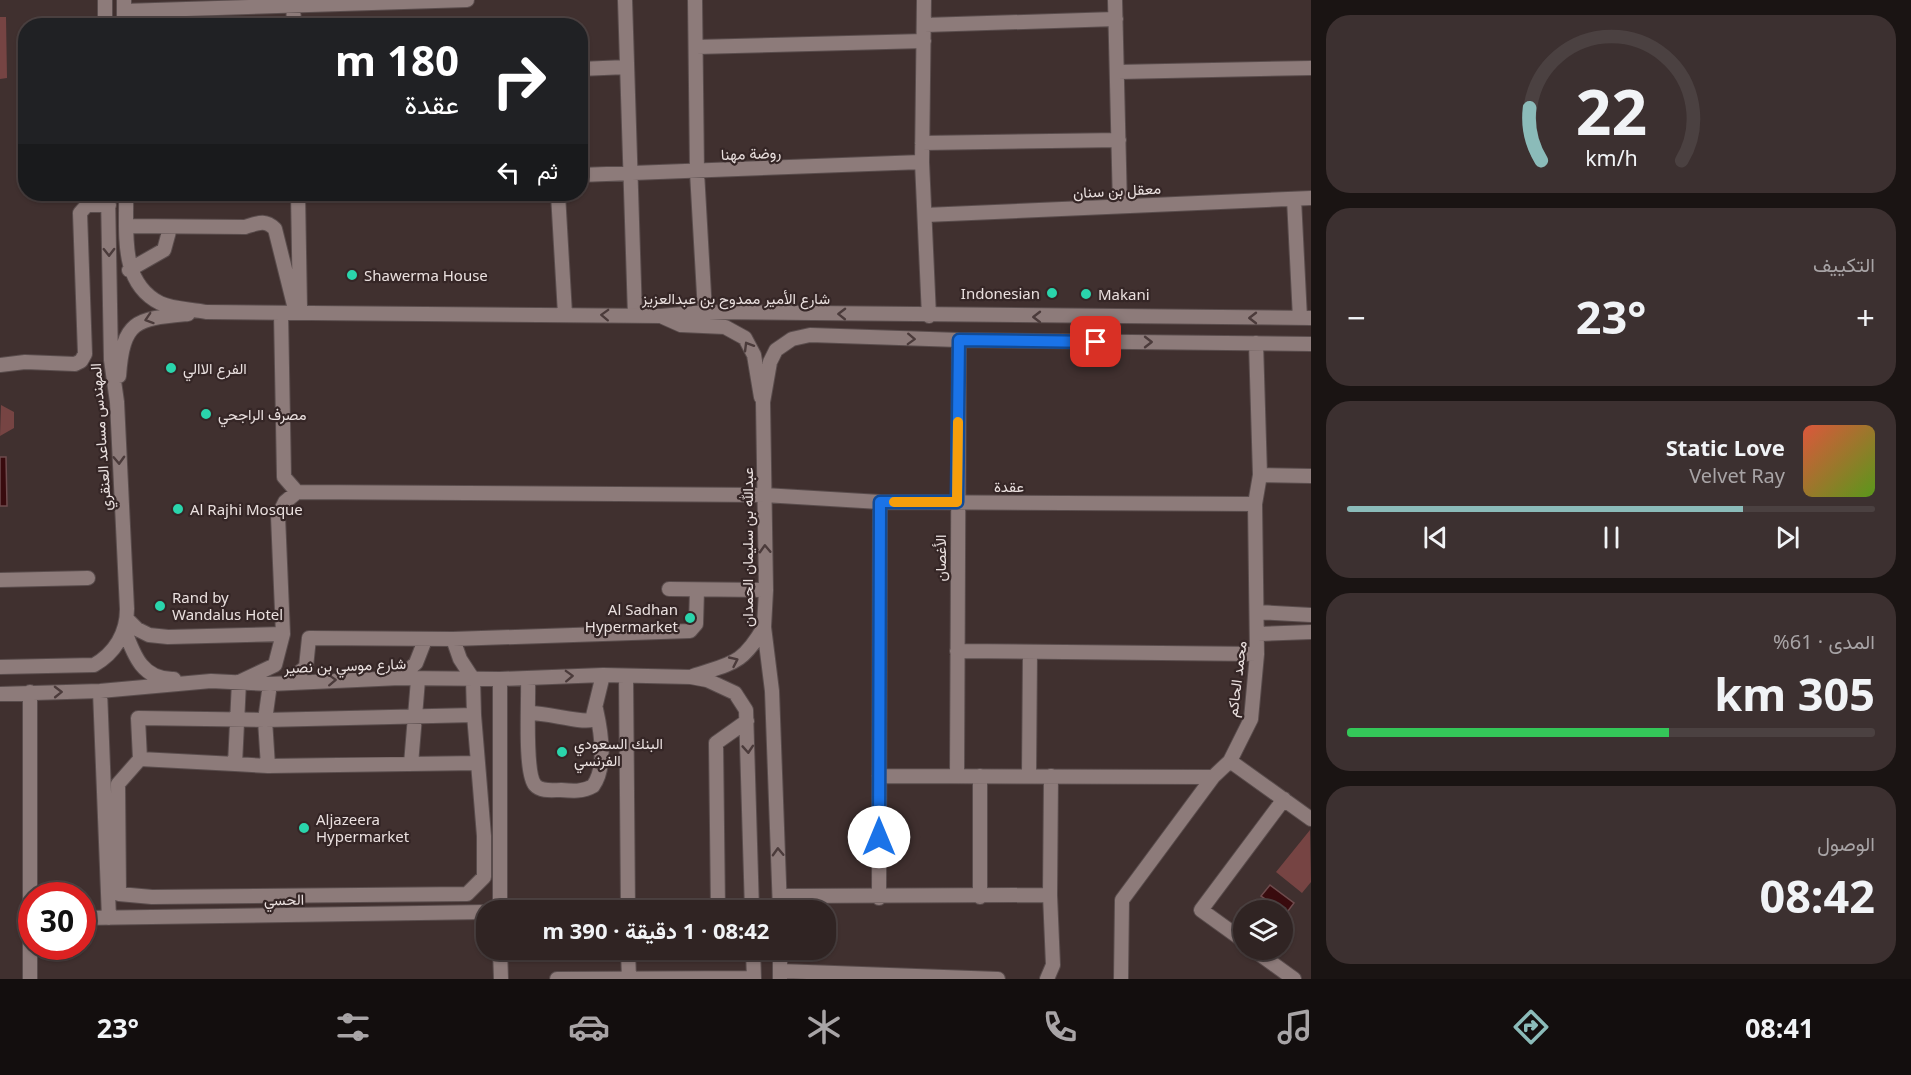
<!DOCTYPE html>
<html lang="ar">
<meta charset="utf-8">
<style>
body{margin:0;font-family:"Noto Sans",Vazirmatn,sans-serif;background:#3c3030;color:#f1f3f6;direction:rtl;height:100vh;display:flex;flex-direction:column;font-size:22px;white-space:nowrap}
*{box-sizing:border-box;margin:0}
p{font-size:20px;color:#a8a4a6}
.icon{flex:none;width:33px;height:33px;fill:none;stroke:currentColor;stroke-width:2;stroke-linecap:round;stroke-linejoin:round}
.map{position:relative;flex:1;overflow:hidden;direction:ltr}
.details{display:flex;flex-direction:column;gap:15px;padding:15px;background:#1a1413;width:600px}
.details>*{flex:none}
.banner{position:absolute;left:18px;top:18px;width:570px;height:183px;border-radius:24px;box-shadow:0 2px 4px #0004,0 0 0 2px #4b4141;direction:rtl;background:#202124;color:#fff;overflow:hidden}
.buttons{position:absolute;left:1233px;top:900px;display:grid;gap:12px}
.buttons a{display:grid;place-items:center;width:60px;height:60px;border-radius:50%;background:#302423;box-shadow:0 2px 4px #0004,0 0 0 2px #4b4141;font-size:30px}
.speed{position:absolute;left:18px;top:882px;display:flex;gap:12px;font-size:30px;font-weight:700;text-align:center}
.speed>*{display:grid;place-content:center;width:78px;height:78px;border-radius:50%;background:#302423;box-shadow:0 2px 4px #0004,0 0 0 2px #4b4141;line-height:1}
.speed .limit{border:9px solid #d22;background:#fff;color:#111}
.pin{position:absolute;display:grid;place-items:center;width:51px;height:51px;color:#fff;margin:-26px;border-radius:12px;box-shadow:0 3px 9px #0006}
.me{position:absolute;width:66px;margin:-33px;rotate:0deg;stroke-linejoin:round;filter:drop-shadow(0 0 4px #0008)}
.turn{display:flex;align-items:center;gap:21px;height:126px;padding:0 30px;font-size:27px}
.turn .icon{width:78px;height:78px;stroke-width:2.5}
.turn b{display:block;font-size:42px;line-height:51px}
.then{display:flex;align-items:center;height:57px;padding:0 30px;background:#0003;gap:12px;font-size:22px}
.big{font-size:45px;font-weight:700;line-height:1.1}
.details .card{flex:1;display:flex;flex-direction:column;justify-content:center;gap:9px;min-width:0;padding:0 21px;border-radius:24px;background:#3c3030}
.details .dial{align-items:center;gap:0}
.dial svg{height:156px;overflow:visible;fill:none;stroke:#4b4141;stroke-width:7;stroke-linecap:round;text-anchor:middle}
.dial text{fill:#f1f3f6;stroke:none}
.song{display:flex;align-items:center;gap:18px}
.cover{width:72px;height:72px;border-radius:9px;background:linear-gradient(135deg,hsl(10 70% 55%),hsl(90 70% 35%))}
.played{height:6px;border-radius:3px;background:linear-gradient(90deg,#8bbbb9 75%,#4b4141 75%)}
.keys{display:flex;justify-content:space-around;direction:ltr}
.heat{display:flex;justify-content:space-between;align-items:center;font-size:33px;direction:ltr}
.charge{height:9px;border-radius:4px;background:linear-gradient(90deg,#34c759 61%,#4b4141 0)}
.trip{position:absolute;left:476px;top:900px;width:360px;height:60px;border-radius:24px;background:#302423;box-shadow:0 2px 4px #0004,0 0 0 2px #4b4141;font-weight:700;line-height:60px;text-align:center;direction:rtl}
.menu{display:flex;height:96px;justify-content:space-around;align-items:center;background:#130e0e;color:#a8a4a6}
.menu .icon{width:42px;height:42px}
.menu .active{color:#8bbbb9}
.menu b{font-size:27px;color:#f1f3f6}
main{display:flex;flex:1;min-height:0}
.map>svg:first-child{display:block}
.green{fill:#764443}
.water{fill:#390b0e;stroke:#6e4b4d;stroke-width:1.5}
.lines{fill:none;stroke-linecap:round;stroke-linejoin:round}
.minor-casing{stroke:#594c4c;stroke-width:16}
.minor{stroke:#8d7b7a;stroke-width:14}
.oneway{stroke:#4b3b3b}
.route-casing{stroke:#114b97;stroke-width:15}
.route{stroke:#1a73e8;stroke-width:10}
.slow{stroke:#f59e0b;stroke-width:10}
.poi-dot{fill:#2ad5ac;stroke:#352626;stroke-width:2}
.labels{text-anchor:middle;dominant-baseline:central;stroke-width:4.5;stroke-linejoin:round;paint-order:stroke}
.street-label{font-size:15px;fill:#eae0df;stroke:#352626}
.poi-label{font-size:15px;fill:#eae0df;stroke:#352626;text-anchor:start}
</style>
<main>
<section class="details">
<div class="card dial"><svg viewBox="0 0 100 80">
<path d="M14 69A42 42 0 1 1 86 69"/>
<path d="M14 69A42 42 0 0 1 8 42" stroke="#8bbbb9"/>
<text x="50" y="56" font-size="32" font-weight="700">22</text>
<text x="50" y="72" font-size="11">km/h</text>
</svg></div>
<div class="card"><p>التكييف</p>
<div class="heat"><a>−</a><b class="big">23°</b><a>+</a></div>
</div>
<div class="card">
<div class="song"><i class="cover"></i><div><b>Static Love</b><p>Velvet Ray</p></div></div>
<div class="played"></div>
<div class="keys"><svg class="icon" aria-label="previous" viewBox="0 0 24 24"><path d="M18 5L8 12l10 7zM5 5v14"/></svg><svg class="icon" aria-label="pause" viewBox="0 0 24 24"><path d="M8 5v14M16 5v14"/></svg><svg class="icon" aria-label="next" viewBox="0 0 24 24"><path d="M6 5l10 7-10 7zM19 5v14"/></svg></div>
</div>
<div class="card"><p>المدى · 61%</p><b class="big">305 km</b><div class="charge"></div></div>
<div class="card"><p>الوصول</p><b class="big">08:42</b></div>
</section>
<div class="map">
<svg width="1311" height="979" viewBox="0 0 1311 979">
<rect width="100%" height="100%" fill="#40302f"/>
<path class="green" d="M0 17H6L7 78 0 79Z
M1 405 14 412V428L0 436Z
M1310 830 1311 882 1302 893 1276 872Z"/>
<path class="water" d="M0 457H6L7 506H0Z
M1270 885 1294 903 1285 915 1282 910 1261 896Z"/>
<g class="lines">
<defs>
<path id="minor" d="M105 0V26
M124 0V26
M293 0 294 26
M625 0 635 316
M695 0 697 172 705 312
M924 0 922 162 929 316
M1115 0 1120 206
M124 11 467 0
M925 25 1116 19
M696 47 924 41
M580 69 627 67
M1118 72 1311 68
M922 143 1119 140
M580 175 922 162
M126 194C127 232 119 282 160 303 172 309 192 309 206 312L661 316 705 312 1311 318
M298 194 300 308
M558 194 565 314
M1294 199 1300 318
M925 215 1311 198
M127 226 245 227C258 223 265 219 275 229L296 313
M129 270 164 250 170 228
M281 313 284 477 297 492 764 495 880 502 1255 504
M663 317 681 325 725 327 745 338 754 355 761 397
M0 365 25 362 75 364 81 361 85 354 80 213 87 205H109
M119 376C123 319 137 319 188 314
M1260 475 1311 476
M0 580 88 578
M669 589 766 590
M1258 612 1311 615
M127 619 137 629 149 635 168 637 283 634
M125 631C134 656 143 680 174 679
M1258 634 1311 632
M453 639 460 659 473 679 474 715
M957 651 1257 654
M0 667 94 665C115 653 127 633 127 609L117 402 111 360 108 194
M626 676 628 910
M693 676C732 663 742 665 764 627
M400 678 416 663 425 640
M528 678C529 699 524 772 535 785 541 792 553 790 561 790 572 791 583 792 593 786 607 767 601 731 596 709
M500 679V910
M287 682 306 667 309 638 453 639 690 631 696 624 697 590
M270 684 265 720 138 718 140 759 118 784 119 894 152 897 467 894 484 877V836L478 763
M100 691 109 918
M30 692V979
M0 694 100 691 211 681 270 684 400 678 500 679 603 675 691 677 707 680 735 693 746 710 752 910
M530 713C548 713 580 723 592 720L603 675
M474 715 478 763 268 766 265 720Z
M140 759 235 764
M1230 761 1311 819
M411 764 418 680
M268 766 235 764 239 682 275 665 283 634 278 516 285 502 297 492
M879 776 1213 777
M957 776 959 340
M980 776V897
M1029 776 1030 652
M780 896 1050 895
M879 898 880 502
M718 910 716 743 747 721
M780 910 772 691 764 627 766 590 763 402 770 362 776 350 792 339 810 335 959 340 1311 344
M82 918 486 912
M1244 941 1201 910 1284 799
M500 950 501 979
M628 950 629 979
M753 950 754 979
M1254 950 1294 979
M780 971 998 979
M557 979 754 978
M780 979V950
M1047 979 1053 965 1050 895 1051 776
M1121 979 1122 900 1213 777 1230 761 1251 719 1257 654 1255 504 1260 475 1256 343"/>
</defs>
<use href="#minor" class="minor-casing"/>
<use href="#minor" class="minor"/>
</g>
<defs><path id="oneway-chevron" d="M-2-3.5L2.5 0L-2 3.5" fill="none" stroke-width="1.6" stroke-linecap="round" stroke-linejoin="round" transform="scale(1.5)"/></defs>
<g class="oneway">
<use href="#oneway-chevron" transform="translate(109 252) rotate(89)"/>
<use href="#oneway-chevron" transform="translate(842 314) rotate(-179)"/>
<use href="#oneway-chevron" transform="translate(605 315) rotate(-178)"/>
<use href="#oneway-chevron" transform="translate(1037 317) rotate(-180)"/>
<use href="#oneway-chevron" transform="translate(1253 318) rotate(-180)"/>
<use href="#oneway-chevron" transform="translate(149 319) rotate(162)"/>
<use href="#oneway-chevron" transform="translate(911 339) rotate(2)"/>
<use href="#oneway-chevron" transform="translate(1148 342)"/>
<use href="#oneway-chevron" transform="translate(748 346) rotate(-121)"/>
<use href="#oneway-chevron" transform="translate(119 460) rotate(88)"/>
<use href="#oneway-chevron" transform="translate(765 549) rotate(-92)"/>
<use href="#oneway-chevron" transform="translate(734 661) rotate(-25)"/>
<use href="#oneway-chevron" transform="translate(569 676) rotate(-2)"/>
<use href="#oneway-chevron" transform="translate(332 680) rotate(-2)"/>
<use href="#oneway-chevron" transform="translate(58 692) rotate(-1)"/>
<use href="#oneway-chevron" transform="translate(748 749) rotate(86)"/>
<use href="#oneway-chevron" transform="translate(778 852) rotate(-92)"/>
</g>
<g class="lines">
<defs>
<path id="route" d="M879 837 880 502H957L959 340 1096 342"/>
</defs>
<use href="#route" class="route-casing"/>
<use href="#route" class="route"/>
<path class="slow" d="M894 502H957L958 422"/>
</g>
<g class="poi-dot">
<circle cx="352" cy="275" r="6"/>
<circle cx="1052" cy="293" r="6"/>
<circle cx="1086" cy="294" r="6"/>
<circle cx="171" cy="368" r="6"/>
<circle cx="206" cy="414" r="6"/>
<circle cx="178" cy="509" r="6"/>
<circle cx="160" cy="606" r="6"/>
<circle cx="690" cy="618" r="6"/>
<circle cx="562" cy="752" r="6"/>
<circle cx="304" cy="828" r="6"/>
</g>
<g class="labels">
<g class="street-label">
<text transform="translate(751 153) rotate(-2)">روضة مهنا</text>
<text transform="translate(1117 190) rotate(-3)">معقل بن سنان</text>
<text x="736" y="298">شارع الأمير ممدوح بن عبدالعزيز</text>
<text transform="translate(100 437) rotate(-94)">المهندس مساعد العنقري</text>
<text x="1009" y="486">عقدة</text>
<text transform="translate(747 547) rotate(-90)">عبدالله بن سليمان الحمدان</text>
<text transform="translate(940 558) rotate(-90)">الأغصان</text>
<text transform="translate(345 665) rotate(-2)">شارع موسي بن نصير</text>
<text transform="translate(1236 679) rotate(-83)">محمد الحاكم</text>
<text transform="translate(284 899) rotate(-1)">الحسي</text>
</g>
<g class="poi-label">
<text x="364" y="275">Shawerma House</text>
<text x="1040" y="293" text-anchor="end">Indonesian</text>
<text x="1098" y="294">Makani</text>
<text x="183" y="368">الفرع الاالي</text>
<text x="218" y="414">مصرف الراجحي</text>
<text x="190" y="509">Al Rajhi Mosque</text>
<text x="172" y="597">Rand by<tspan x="172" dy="17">Wandalus Hotel</tspan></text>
<text x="678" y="609" text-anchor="end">Al Sadhan<tspan x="678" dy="17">Hypermarket</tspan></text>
<text x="574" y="743">البنك السعودي<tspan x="574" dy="17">الفرنسي</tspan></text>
<text x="316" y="819">Aljazeera<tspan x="316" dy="17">Hypermarket</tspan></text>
</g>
</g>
</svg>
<div class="buttons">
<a><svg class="icon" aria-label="layers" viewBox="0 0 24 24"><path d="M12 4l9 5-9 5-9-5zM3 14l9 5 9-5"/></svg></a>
</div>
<div class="speed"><div class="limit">30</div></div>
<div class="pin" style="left:1096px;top:342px;background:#d93025"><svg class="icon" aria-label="arrive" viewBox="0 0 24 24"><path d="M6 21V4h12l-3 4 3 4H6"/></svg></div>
<svg class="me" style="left:879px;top:837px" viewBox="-20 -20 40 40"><circle r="19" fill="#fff"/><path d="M0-13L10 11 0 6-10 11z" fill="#1a73e8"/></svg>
<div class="trip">08:42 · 1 دقيقة · 390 m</div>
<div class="banner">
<div class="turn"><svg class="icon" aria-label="right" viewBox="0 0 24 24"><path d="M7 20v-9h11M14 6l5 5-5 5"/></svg><div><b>180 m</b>عقدة</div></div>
<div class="then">ثم<svg class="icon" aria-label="left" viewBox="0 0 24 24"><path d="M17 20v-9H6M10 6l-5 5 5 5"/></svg></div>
</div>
</div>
</main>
<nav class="menu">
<b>08:41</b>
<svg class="icon active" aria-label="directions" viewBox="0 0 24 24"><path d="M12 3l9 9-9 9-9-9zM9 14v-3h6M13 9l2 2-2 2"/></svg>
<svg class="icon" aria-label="music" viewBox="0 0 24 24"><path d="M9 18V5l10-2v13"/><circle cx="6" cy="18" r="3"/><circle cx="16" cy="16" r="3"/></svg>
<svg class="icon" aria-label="phone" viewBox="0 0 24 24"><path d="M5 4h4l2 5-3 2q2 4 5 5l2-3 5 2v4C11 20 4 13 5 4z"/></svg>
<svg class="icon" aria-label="climate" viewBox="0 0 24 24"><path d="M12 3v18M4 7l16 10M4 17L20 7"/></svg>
<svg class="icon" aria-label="car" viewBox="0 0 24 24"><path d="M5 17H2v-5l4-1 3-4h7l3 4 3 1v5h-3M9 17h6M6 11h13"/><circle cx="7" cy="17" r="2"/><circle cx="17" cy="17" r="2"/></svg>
<svg class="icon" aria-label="filters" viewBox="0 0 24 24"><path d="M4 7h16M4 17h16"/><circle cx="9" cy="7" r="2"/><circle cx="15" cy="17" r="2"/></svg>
<b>23°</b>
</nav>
